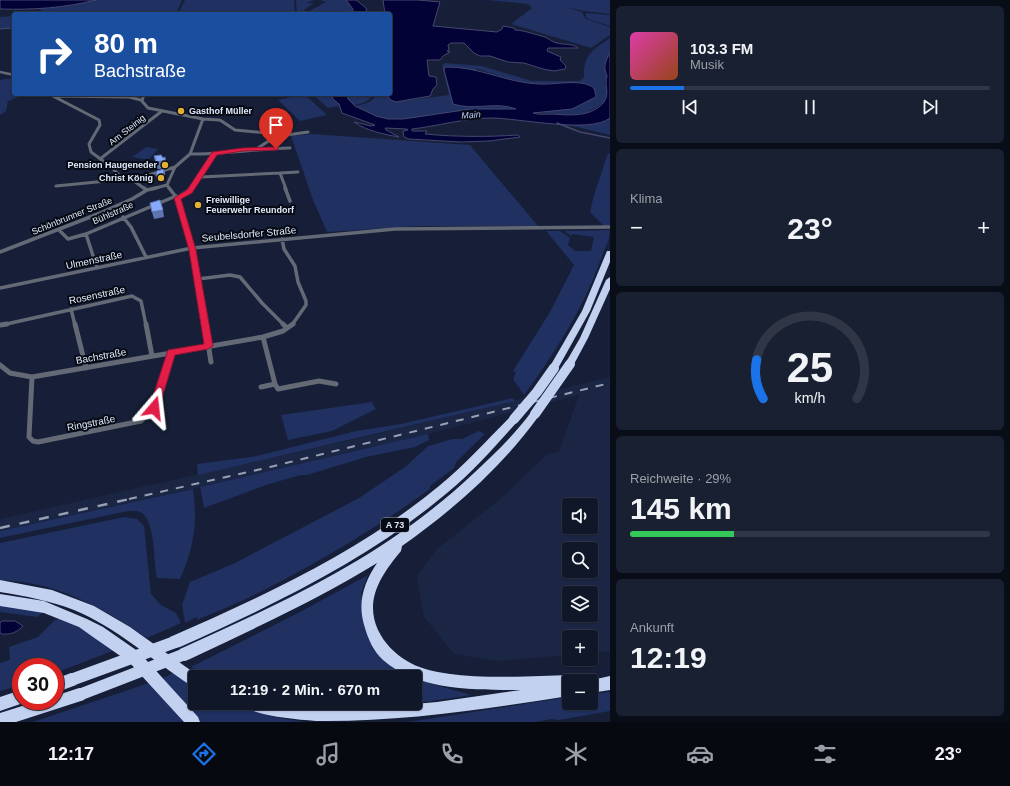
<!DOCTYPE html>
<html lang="de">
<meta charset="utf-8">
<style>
body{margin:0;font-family:Helvetica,sans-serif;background:#192031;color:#f1f3f6;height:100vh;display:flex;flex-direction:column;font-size:15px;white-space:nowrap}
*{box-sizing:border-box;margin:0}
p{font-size:13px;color:#9c9fa8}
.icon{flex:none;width:22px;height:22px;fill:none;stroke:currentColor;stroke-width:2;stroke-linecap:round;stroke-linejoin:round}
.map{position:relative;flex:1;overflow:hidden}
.panel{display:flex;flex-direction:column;gap:6px;padding:6px;background:#090d17;width:400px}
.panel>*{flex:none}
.top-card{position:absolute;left:12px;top:12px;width:380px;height:84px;border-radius:4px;box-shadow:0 1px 3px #0004,0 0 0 1px #303646;background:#1a4fa0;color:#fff;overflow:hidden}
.buttons{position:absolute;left:562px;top:498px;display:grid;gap:8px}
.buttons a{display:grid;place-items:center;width:36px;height:36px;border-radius:4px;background:#101729;box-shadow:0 1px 3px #0004,0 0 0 1px #303646;font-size:20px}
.speed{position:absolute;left:12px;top:658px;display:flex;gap:8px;font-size:20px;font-weight:700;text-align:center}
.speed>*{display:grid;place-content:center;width:52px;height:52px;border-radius:50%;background:#101729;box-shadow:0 1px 3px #0004,0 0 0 1px #303646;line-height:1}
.speed .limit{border:6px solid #d22;background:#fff;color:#111}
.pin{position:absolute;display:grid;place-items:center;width:34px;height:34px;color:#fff;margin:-41px -17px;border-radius:50% 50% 50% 0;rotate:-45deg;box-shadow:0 0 4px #0007}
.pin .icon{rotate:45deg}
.me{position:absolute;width:44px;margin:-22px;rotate:17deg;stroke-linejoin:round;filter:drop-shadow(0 0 3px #0008)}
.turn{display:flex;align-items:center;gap:14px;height:84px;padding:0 16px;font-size:18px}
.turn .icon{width:52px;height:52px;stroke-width:2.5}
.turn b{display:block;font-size:28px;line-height:34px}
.big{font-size:30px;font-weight:700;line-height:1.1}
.panel .tile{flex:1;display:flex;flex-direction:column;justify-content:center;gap:6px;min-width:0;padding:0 14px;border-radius:6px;background:#192031}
.panel .dial{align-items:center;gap:0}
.dial svg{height:104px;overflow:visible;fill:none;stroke:#303646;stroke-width:7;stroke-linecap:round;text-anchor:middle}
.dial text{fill:#f1f3f6;stroke:none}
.song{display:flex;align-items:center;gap:12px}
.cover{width:48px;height:48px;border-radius:6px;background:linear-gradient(135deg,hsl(320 70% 55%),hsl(20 70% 35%))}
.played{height:4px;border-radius:2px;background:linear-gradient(90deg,#1a73e8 15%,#303646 15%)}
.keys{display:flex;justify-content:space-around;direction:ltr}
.heat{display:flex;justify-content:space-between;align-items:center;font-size:22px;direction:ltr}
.charge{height:6px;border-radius:3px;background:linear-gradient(90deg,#34c759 29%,#303646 0)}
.trip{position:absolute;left:188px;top:670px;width:234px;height:40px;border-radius:4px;background:#101729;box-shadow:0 1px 3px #0004,0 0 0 1px #303646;font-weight:700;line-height:40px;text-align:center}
.dock{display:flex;height:64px;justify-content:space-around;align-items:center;background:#060910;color:#9c9fa8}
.dock .icon{width:28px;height:28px}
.dock .selected{color:#1a73e8}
.dock b{font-size:18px;color:#f1f3f6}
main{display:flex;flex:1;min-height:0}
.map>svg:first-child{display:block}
.built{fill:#1b2644;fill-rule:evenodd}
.green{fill:#1f3061}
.water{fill:#020236;stroke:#454770}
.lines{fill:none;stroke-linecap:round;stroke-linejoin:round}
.stream-far1{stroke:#454770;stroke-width:1}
.stream{stroke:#454770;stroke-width:1.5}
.street-far3{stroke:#646976;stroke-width:2.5}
.street-far2{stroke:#646976;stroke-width:3}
.street-far1{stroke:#646976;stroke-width:3.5}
.street{stroke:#646976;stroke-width:5}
.highway{fill:#c3d1f1;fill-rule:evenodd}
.rail-far1{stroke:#98a0b3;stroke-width:2;stroke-dasharray:8 8;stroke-linecap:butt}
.rail{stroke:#98a0b3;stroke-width:2.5;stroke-dasharray:10 10;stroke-linecap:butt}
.highway-bridge-far1{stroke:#c3d1f1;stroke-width:10}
.highway-bridge{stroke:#c3d1f1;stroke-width:12}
.wall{fill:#7490d8}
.shaded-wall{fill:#5e76b0}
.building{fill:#87a8fb;stroke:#5e76b0}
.route{fill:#e11d48;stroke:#92132f}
.poi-dot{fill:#dfb034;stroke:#060a14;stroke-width:1.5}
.labels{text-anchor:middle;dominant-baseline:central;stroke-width:4;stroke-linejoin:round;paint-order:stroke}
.far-poi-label{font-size:9px;font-weight:bold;fill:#e2e9f9;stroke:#060a14;text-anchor:start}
.far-water-label{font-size:9px;font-style:italic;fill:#bbcdf7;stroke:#060a14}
.far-street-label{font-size:9px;fill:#e2e9f9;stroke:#060a14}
.shield{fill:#060a14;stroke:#a0a6b4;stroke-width:1}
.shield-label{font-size:9px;font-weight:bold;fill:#e2e9f9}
.street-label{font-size:10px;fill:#e2e9f9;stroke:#060a14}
</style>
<main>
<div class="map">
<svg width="610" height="722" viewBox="0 0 610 722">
<rect width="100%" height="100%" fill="#161f37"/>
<path class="built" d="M610 377V651L591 653V637H569V655L496 661 454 654 424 617 417 575 438 548 498 501 547 454 559 452 579 395 428 434 200 487 0 531V519L373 435ZM569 505H591V527H569ZM569 549H591V571H569ZM569 593H591V615H569Z"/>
<path class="green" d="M96 0H182L176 14H40H42L41 10 39 9 73 5Z
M185 0H294L295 14H178Z
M296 0H314L306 3H314L304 10 305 14H297Z
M320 0H346L349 2 353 12 352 14H310L311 10 326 2Z
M486 0H610V14L584 11 565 7 582 12 586 19 610 27V35L591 48 511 24 532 8 528 4Z
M586 13 610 15V26L588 19 586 17Z
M14 16V28L0 29V17Z
M610 38V53L604 65 607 76 605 82 608 93 604 102 599 106 584 114 574 115 532 112 572 109 596 97 591 86 580 83 527 84 477 69 460 106 494 105 517 109H472L403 119H388L376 116 355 106C363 104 374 103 375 94H385L391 100 396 102 449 95 442 65 445 63 482 66 532 81H580L584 77C583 54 593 50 610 38Z
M12 78 14 79V94H27L8 101 6 111 0 115V80Z
M304 94 327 115 300 121 278 100Z
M312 94H336L337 95 332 96 340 106 328 108Z
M347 94H372C370 102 361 104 353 105L348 99Z
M610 118V135L569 125C581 125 600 126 610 118Z
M312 134 470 145 538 226H418L327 232 313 200 291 136Z
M146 147 158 149 148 160 132 157Z
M608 153 610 154V225H603L590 212 594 195Z
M610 230C610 240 604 250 601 259 583 309 555 353 524 395L513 379 516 372 513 371 550 312 574 265 546 231H560L570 238 568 245 575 251H591L594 237 572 234 571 236 564 231Z
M513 398 515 401 198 475 197 464 257 456 356 431 401 424Z
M372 402 376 409 332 431 288 440 281 415Z
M479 431 485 434 456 462 454 468 430 486V489C375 529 316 564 256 594 237 604 217 611 197 620V617L185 623 182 605 190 582 235 563 359 498 405 467 428 446 453 439H462Z
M428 434 429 440 415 447 366 457 307 475H301L269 484 204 508 200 487Z
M193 489C198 524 194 547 180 579L157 578C153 563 156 519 140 512 137 510 131 511 128 511L0 538V531Z
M124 517 137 519 144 526 151 594 161 605 176 613 181 623 147 638C101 607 58 582 0 580V543Z
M368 575 361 593 364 620 383 658 396 671 410 677H209L191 667 300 612Z
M0 604 43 612 37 617 0 612Z
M60 618 78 626 115 650 55 673V667H21V685L0 691V663L10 660 9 647 38 637 55 620Z
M173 673 195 687V703H229L275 717 305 722H201L163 678Z
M415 679 471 695C409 705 350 713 287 703H415Z
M152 682 189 722H33Z
M610 692V711L559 720 551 719 536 722H408L569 697V703H591V694Z"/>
<path class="water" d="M0 0H96C64 8 33 10 0 9Z
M346 0H356L366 8 367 14H352L353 9Z
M383 0H418L440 2 433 26 497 32 502 29 503 26 514 28 515 30C523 30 537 35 545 37 549 39 552 42 557 43 564 45 572 43 578 48H548L547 51 561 57 560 60 566 66 565 69 554 71 543 69 524 63 508 62 490 56H480L474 53 464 43H451L448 45 449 50 447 51 450 52 443 56 440 60H427L429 76 436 77 437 85 433 89 430 96 396 102 391 100 385 94H390V14H385Z
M610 53V118C590 134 519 118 491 118 464 118 439 126 412 129V131H427L425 134C457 137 487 137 518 135L520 137 489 141 461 142 409 139 404 137 403 131 408 130 407 129 385 128 386 130 399 137C383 134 367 131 354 122L371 126 375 125 342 113 339 104 333 99 332 96 336 94H347L348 99 355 106 376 116 388 119H403L471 109H516C497 101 473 111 453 104L444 70 445 67C478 66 507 83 539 84 553 85 579 79 591 86 595 88 595 92 596 97L572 109 533 113C539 115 546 114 551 114 569 115 591 118 604 102 610 93 604 85 607 76 603 67 605 62 610 53Z
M2 621H15L23 626C18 632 10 635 2 634L0 633V623Z"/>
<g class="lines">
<path class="stream-far1" d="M0 29 14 28"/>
<path class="stream" d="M557 123 580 132 610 138"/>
<path class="street-far3" d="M0 72 14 75"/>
<path class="street-far2" d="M49 94 99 120 100 125 89 144 91 152 110 166 122 178 134 181 145 189
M53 96 129 97 141 100 148 108 203 119 220 120 235 130 287 135 308 132
M142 101 144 94
M258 148 267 142 283 136
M190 154C224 154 256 149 290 148
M100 159 162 111
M280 173 298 172
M201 177 280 173 286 189
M134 181 139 178 175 167
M167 185 170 189
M167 185 175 167 190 154 203 119
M56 186 117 180 122 178
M152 189 167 185
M191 189 199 179 214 154"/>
<path class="street-far1" d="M144 188 147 190
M169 188 177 198 193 250 205 325
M285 188 290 201
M177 198 192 188
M123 217 131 227 146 257
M59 230 68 239 86 234 176 196
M86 234 97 268
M282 239 284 249 295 266 298 282 306 301V305L292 325
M0 252 98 214 132 199 147 190 156 188
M198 279 230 275 240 277 262 303 284 325
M0 288 192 248 395 229 610 227
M71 309 75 325
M2 325 132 296 141 301 146 325"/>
<path class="street" d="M75 324 86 368
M146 324 152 356
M205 324 211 362
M283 324 287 328
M0 325 7 324
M0 365 10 373 32 377 263 337 283 331 293 324
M32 377 29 437 33 441 38 442 141 421 154 408 171 353
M275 384 278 389 319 381 336 384
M261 387 275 384 263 337"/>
<path class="highway" d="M607 251H610V262L590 311 557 370H551L549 368 582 311Z
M610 277V289L588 338 573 366H567L565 364 580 338 606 280Z
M535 410 538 411 540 414 538 417C502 467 453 510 402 546L401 551C382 574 364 599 378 630 385 644 394 653 407 661 442 683 527 676 569 675L574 677 575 681H569V696C485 709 401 722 316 721 293 719 267 717 245 708L243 703H279L336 708H370L437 702 521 690C476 690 418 691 383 660 374 652 368 639 365 628 357 604 363 584 377 563 317 600 253 629 190 659L185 661 180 659 178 654 180 649C288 600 386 556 474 473 495 454 515 434 532 411Z
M514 415 517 416 519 419 517 422C495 446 473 472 447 493 368 560 273 605 180 647L175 648 170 647 169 642 170 637C264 596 359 552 439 486 465 465 487 440 511 416Z
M0 580 52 590 94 606 130 627 200 677H195V687L190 685C152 660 117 628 74 610 51 601 25 596 0 592Z
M0 594 44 601 87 619 103 627 139 652 198 717 200 722H184L129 662 93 637 79 627 44 613 0 606Z
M71 673 76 675 78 680 76 685 55 693V679Z
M610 676V690L591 693V681H587Z
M79 688 84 690 86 695 84 700 16 722H0V713L38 701H55V696Z
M21 690V701L26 702 0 711V697Z"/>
<path class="rail-far1" d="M129 499 270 467 610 383"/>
<path class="rail" d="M0 528 134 498"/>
<path class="highway-bridge-far1" d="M535 414 570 364
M514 419 537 392 554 368"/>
<path class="highway-bridge" d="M71 680 175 642
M79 695 185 654"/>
</g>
<path class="wall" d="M154 156 167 164 166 167 158 169 156 167Z
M164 169 165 173 164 180H157L156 176Z"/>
<path class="shaded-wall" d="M165 157 167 164 166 167 158 169 157 162Z
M164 169 165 173 164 180 163 176Z
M163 210 164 217 154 219 152 212Z"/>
<path class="building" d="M161 155 163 158 165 157V160L157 162 155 160 156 159 154 156Z
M164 169 163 176H156L157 171Z
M160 200 163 210 152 212 150 203Z"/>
<path class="route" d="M276 147H278V150L243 151 217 155 192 193 181 199 196 250 213 346 208 349 175 355 159 408 157 411H151L149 408 168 350 204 344 189 250 174 198 187 190 212 152 243 148Z"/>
<g class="poi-dot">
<circle cx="181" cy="111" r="4"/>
<circle cx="165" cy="165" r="4"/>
<circle cx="161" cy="178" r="4"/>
<circle cx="198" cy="205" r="4"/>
</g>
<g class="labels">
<g class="far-poi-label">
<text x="189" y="111">Gasthof Müller</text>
<text x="157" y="165" text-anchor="end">Pension Haugeneder</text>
<text x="153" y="178" text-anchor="end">Christ König</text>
<text x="206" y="200">Freiwillige<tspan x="206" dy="10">Feuerwehr Reundorf</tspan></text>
</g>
<g class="far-water-label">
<text transform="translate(471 115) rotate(-5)">Main</text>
</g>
<g class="far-street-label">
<text transform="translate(127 130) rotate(-38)">Am Steinig</text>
<text transform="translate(113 213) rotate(-24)">Bühlstraße</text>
<text transform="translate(72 216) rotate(-22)">Schönbrunner Straße</text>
</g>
<rect class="shield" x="381" y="518" width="28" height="14" rx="3"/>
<g class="shield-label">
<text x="395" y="525">A 73</text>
</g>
<g class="street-label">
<text transform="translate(249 234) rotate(-5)">Seubelsdorfer Straße</text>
<text transform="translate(94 260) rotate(-12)">Ulmenstraße</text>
<text transform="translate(97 295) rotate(-12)">Rosenstraße</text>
<text transform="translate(101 356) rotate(-10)">Bachstraße</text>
<text transform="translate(91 423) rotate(-11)">Ringstraße</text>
</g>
</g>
</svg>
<div class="buttons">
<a><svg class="icon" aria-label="sound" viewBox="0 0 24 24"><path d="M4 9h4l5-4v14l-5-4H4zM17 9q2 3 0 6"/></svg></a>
<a><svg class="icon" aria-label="search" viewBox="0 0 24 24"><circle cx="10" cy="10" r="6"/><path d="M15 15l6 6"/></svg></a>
<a><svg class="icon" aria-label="layers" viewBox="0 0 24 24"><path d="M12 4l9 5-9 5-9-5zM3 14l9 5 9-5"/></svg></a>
<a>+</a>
<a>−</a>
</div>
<div class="speed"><div class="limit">30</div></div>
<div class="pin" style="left:276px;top:149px;background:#d93025"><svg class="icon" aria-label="arrive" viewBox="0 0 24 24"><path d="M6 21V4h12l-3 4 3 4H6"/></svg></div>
<svg class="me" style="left:154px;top:408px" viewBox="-20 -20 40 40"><path d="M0-17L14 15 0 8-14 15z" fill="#e11d48" stroke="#fff" stroke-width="4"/></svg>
<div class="trip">12:19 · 2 Min. · 670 m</div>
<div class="top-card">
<div class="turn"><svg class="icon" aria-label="right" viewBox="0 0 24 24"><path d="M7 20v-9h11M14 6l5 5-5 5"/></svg><div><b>80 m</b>Bachstraße</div></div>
</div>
</div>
<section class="panel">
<div class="tile">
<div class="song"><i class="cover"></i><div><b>103.3 FM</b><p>Musik</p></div></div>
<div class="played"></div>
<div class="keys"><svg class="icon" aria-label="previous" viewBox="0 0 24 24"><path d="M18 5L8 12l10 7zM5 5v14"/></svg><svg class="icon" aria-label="pause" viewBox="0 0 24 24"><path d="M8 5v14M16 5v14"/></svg><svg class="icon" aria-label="next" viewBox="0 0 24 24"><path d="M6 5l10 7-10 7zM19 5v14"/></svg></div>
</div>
<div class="tile"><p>Klima</p>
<div class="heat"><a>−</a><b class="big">23°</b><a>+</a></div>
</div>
<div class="tile dial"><svg viewBox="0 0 100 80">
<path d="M14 69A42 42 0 1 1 86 69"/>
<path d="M14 69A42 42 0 0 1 9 39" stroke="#1a73e8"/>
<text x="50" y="56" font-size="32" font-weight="700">25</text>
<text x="50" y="72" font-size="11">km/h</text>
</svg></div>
<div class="tile"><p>Reichweite · 29%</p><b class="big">145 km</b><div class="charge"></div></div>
<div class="tile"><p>Ankunft</p><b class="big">12:19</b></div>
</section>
</main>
<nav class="dock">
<b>12:17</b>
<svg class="icon selected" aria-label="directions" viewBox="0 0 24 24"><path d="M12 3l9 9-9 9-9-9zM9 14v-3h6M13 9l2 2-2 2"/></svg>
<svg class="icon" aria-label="music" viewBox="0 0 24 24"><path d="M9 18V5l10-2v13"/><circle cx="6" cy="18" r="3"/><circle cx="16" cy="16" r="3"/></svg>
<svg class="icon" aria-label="phone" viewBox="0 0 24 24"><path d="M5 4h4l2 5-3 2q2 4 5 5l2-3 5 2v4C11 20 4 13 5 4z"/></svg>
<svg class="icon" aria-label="climate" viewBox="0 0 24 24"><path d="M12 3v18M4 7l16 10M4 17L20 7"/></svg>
<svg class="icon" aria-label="car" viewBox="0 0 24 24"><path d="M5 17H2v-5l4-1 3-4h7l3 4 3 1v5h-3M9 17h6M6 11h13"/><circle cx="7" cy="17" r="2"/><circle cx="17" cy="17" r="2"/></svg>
<svg class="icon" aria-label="filters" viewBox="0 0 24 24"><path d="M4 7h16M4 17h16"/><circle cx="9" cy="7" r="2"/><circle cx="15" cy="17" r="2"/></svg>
<b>23°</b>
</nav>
